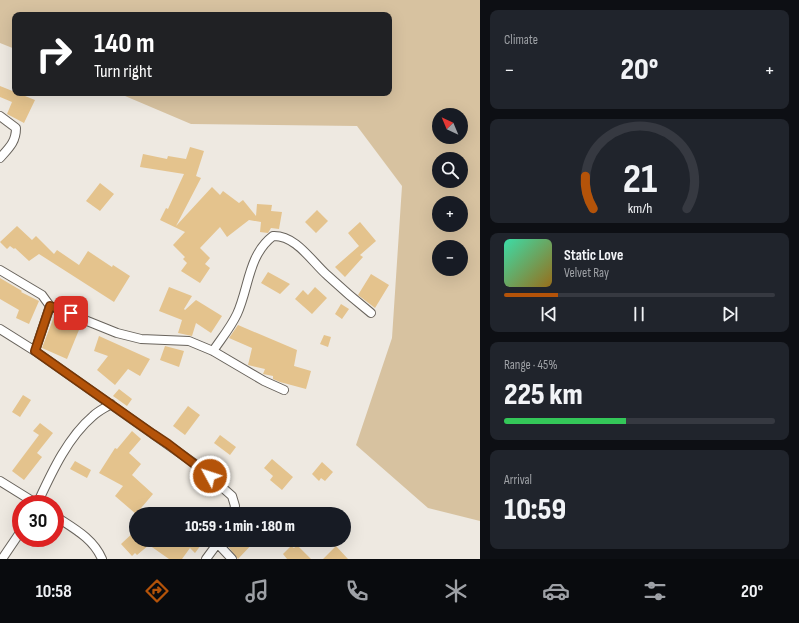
<!DOCTYPE html>
<meta charset="utf-8">
<style>
body{margin:0;font-family:"Sofia Sans Condensed",sans-serif;background:#20242c;color:#f1f3f6;height:100vh;display:flex;flex-direction:column;font-size:15px;white-space:nowrap}
*{box-sizing:border-box;margin:0}
p{font-size:13px;color:#9ea1a6}
.icon{flex:none;width:22px;height:22px;fill:none;stroke:currentColor;stroke-width:2;stroke-linecap:round;stroke-linejoin:round}
.map{position:relative;flex:1;overflow:hidden}
.side{display:flex;flex-direction:column;gap:10px;padding:10px;background:#0d0f14;width:319px}
.side>*{flex:none}
.banner{position:absolute;left:12px;top:12px;width:380px;height:84px;border-radius:8px;box-shadow:0 4px 16px #0002;background:#202124;color:#fff;overflow:hidden}
.needle{width:26px;rotate:316deg}
.controls{position:absolute;left:432px;top:108px;display:grid;gap:8px}
.controls a{display:grid;place-items:center;width:36px;height:36px;border-radius:50%;background:#171b24;box-shadow:0 4px 16px #0002;font-size:20px}
.speed{position:absolute;left:12px;top:495px;display:flex;gap:8px;font-size:20px;font-weight:700;text-align:center}
.speed>*{display:grid;place-content:center;width:52px;height:52px;border-radius:50%;background:#171b24;box-shadow:0 4px 16px #0002;line-height:1}
.speed .limit{border:6px solid #d22;background:#fff;color:#111}
.pin{position:absolute;display:grid;place-items:center;width:34px;height:34px;color:#fff;margin:-17px;border-radius:8px;box-shadow:0 2px 6px #0006}
.me{position:absolute;width:44px;margin:-22px;rotate:310deg;stroke-linejoin:round;filter:drop-shadow(0 0 3px #0008)}
.turn{display:flex;align-items:center;gap:14px;height:84px;padding:0 16px;font-size:18px}
.turn .icon{width:52px;height:52px;stroke-width:2.5}
.turn b{display:block;font-size:28px;line-height:34px}
.big{font-size:30px;font-weight:800;line-height:1.1}
.side .widget{flex:1;display:flex;flex-direction:column;justify-content:center;gap:6px;min-width:0;padding:0 14px;border-radius:8px;background:#20242c}
.side .dial{align-items:center;gap:0}
.dial svg{height:104px;overflow:visible;fill:none;stroke:#363941;stroke-width:7;stroke-linecap:round;text-anchor:middle}
.dial text{fill:#f1f3f6;stroke:none}
.song{display:flex;align-items:center;gap:12px}
.cover{width:48px;height:48px;border-radius:6px;background:linear-gradient(135deg,hsl(160 70% 55%),hsl(40 70% 35%))}
.played{height:4px;border-radius:2px;background:linear-gradient(90deg,#b45309 20%,#363941 20%)}
.keys{display:flex;justify-content:space-around;direction:ltr}
.heat{display:flex;justify-content:space-between;align-items:center;font-size:22px;direction:ltr}
.charge{height:6px;border-radius:3px;background:linear-gradient(90deg,#34c759 45%,#363941 0)}
.trip{position:absolute;left:129px;top:507px;width:222px;height:40px;border-radius:20px;background:#171b24;box-shadow:0 4px 16px #0002;font-weight:800;line-height:40px;text-align:center}
.dock{display:flex;height:64px;justify-content:space-around;align-items:center;background:#090b0e;color:#9ea1a6}
.dock .icon{width:28px;height:28px}
.dock .on{color:#b45309}
.dock b{font-size:18px;color:#f1f3f6}
main{display:flex;flex:1;min-height:0}
.map>svg:first-child{display:block}
.green{fill:#d7c2a0;fill-rule:evenodd}
.building{fill:#e4c38d}
.lines{fill:none;stroke-linecap:round;stroke-linejoin:round}
.street-casing{stroke:#68635c;stroke-width:10}
.street{stroke:#fff;stroke-width:8}
.route-casing{stroke:#753606;stroke-width:10}
.route{stroke:#b45309;stroke-width:7}
</style>
<main>
<div class="map">
<svg width="480" height="559" viewBox="0 0 480 559">
<rect width="100%" height="100%" fill="#eee9e1"/>
<path class="green" d="M0 0H480V521L428 508 356 445 392 338 402 186 357 126 191 124 118 93H389V15H15V49L0 43ZM439 115H461V137H439ZM439 159H461V181H439ZM439 203H461V225H439ZM439 247H461V269H439Z"/>
<path class="building" d="M0 86 35 100 24 123 7 114 12 102 0 97Z
M190 147 204 151 196 176 201 178 176 226 212 187 220 195 223 191 239 203 243 200 256 216 257 204 272 205 271 211 282 212 279 229 271 228 268 233 260 232 261 222 249 220 227 237 220 227 200 248 210 258 205 264 210 268 200 283 181 271 187 263 183 259 185 257 173 245 185 232 160 220 166 208 168 209 184 174 140 167 143 154 167 159 168 156 186 159Z
M100 183 114 194 100 211 86 201Z
M317 210 328 221 316 233 305 222Z
M360 222 376 241 360 255 363 257 345 277 335 267 359 246 348 233Z
M17 226 32 240 36 236 54 254 57 250 79 265 88 251 112 267 113 265 130 276 114 302 39 254 29 261 15 248 14 249 10 246 7 249 0 242Z
M268 272 290 284 280 294 261 283Z
M371 274 389 285 375 308 358 295Z
M0 278 22 291 21 292 39 301 29 324 16 318 19 310 0 299Z
M169 287 192 296 184 309 185 310 196 300 222 316 211 333 196 323 192 336 178 333 182 320 159 311Z
M315 287 327 298 312 314 295 299 303 290 308 295Z
M341 304 349 309 342 319 335 314Z
M55 314 81 325 67 359 42 348Z
M238 325 297 350 294 366 311 371 306 389 280 382 273 379V376L263 374 265 369 248 365 252 348 229 338Z
M324 335 331 337 328 347 320 344Z
M99 336 150 359 140 376 128 369 115 385 97 370 108 356 94 351Z
M165 346 184 351 179 367 160 360Z
M119 389 132 399 127 406 113 396Z
M23 395 31 400 20 417 12 412Z
M188 406 200 415 185 435 173 426Z
M40 423 53 433 37 453 42 457 24 480 12 471 39 435 33 431Z
M132 431 141 439 129 453 141 464 132 475 153 494 136 514 115 496 123 486 99 473 115 448 117 449Z
M220 435 236 447 230 455 214 443Z
M272 459 293 477 282 490 270 480 273 476 264 468Z
M75 461 91 470 87 478 70 469Z
M322 462 333 472 325 481 321 478 319 481 312 474Z
M136 530V540H196L201 545 195 553 190 548 182 559H169L149 545 137 555 135 553 132 556 121 544Z
M232 540H256L238 559 227 545Z
M297 545 311 559H287L283 554 291 546 294 548Z
M336 546 348 559H323Z"/>
<g class="lines">
<defs>
<path id="street" d="M0 116 16 128C16 142 9 148 0 158
M0 270 42 295 50 306 35 351
M50 306 117 333 141 339 189 341 213 351 264 381 284 390
M0 329 35 351 198 466 232 496 235 506 233 514
M213 351C221 339 231 327 237 314 249 288 248 255 273 236 296 235 312 262 327 275 341 288 356 301 371 313
M0 481 37 504
M37 504C51 474 67 438 93 416 98 411 105 408 111 404
M55 516C73 528 93 538 102 559
M218 544 232 559
M2 559 21 531
M206 559 220 540"/>
</defs>
<use href="#street" class="street-casing"/>
<use href="#street" class="street"/>
</g>
<g class="lines">
<defs>
<path id="route" d="M71 313 50 306 35 351 153 434 168 444 210 476"/>
</defs>
<use href="#route" class="route-casing"/>
<use href="#route" class="route"/>
</g>
</svg>
<div class="controls">
<a><svg class="needle" viewBox="-14 -14 28 28"><path d="M0-13l5 13h-10z" fill="#e53935"/><path d="M0 13l5-13h-10z" fill="#9ea1a6"/></svg></a>
<a><svg class="icon" aria-label="search" viewBox="0 0 24 24"><circle cx="10" cy="10" r="6"/><path d="M15 15l6 6"/></svg></a>
<a>+</a>
<a>−</a>
</div>
<div class="speed"><div class="limit">30</div></div>
<div class="pin" style="left:71px;top:313px;background:#d93025"><svg class="icon" aria-label="arrive" viewBox="0 0 24 24"><path d="M6 21V4h12l-3 4 3 4H6"/></svg></div>
<svg class="me" style="left:210px;top:476px" viewBox="-20 -20 40 40"><circle r="17" fill="#b45309" stroke="#fff" stroke-width="3"/><path d="M0-11L8 9 0 5-8 9z" fill="#fff"/></svg>
<div class="trip">10:59 · 1 min · 180 m</div>
<div class="banner">
<div class="turn"><svg class="icon" aria-label="right" viewBox="0 0 24 24"><path d="M7 20v-9h11M14 6l5 5-5 5"/></svg><div><b>140 m</b>Turn right</div></div>
</div>
</div>
<section class="side">
<div class="widget"><p>Climate</p>
<div class="heat"><a>−</a><b class="big">20°</b><a>+</a></div>
</div>
<div class="widget dial"><svg viewBox="0 0 100 80">
<path d="M14 69A42 42 0 1 1 86 69"/>
<path d="M14 69A42 42 0 0 1 8 44" stroke="#b45309"/>
<text x="50" y="56" font-size="32" font-weight="700">21</text>
<text x="50" y="72" font-size="11">km/h</text>
</svg></div>
<div class="widget">
<div class="song"><i class="cover"></i><div><b>Static Love</b><p>Velvet Ray</p></div></div>
<div class="played"></div>
<div class="keys"><svg class="icon" aria-label="previous" viewBox="0 0 24 24"><path d="M18 5L8 12l10 7zM5 5v14"/></svg><svg class="icon" aria-label="pause" viewBox="0 0 24 24"><path d="M8 5v14M16 5v14"/></svg><svg class="icon" aria-label="next" viewBox="0 0 24 24"><path d="M6 5l10 7-10 7zM19 5v14"/></svg></div>
</div>
<div class="widget"><p>Range · 45%</p><b class="big">225 km</b><div class="charge"></div></div>
<div class="widget"><p>Arrival</p><b class="big">10:59</b></div>
</section>
</main>
<nav class="dock">
<b>10:58</b>
<svg class="icon on" aria-label="directions" viewBox="0 0 24 24"><path d="M12 3l9 9-9 9-9-9zM9 14v-3h6M13 9l2 2-2 2"/></svg>
<svg class="icon" aria-label="music" viewBox="0 0 24 24"><path d="M9 18V5l10-2v13"/><circle cx="6" cy="18" r="3"/><circle cx="16" cy="16" r="3"/></svg>
<svg class="icon" aria-label="phone" viewBox="0 0 24 24"><path d="M5 4h4l2 5-3 2q2 4 5 5l2-3 5 2v4C11 20 4 13 5 4z"/></svg>
<svg class="icon" aria-label="climate" viewBox="0 0 24 24"><path d="M12 3v18M4 7l16 10M4 17L20 7"/></svg>
<svg class="icon" aria-label="car" viewBox="0 0 24 24"><path d="M5 17H2v-5l4-1 3-4h7l3 4 3 1v5h-3M9 17h6M6 11h13"/><circle cx="7" cy="17" r="2"/><circle cx="17" cy="17" r="2"/></svg>
<svg class="icon" aria-label="filters" viewBox="0 0 24 24"><path d="M4 7h16M4 17h16"/><circle cx="9" cy="7" r="2"/><circle cx="15" cy="17" r="2"/></svg>
<b>20°</b>
</nav>
